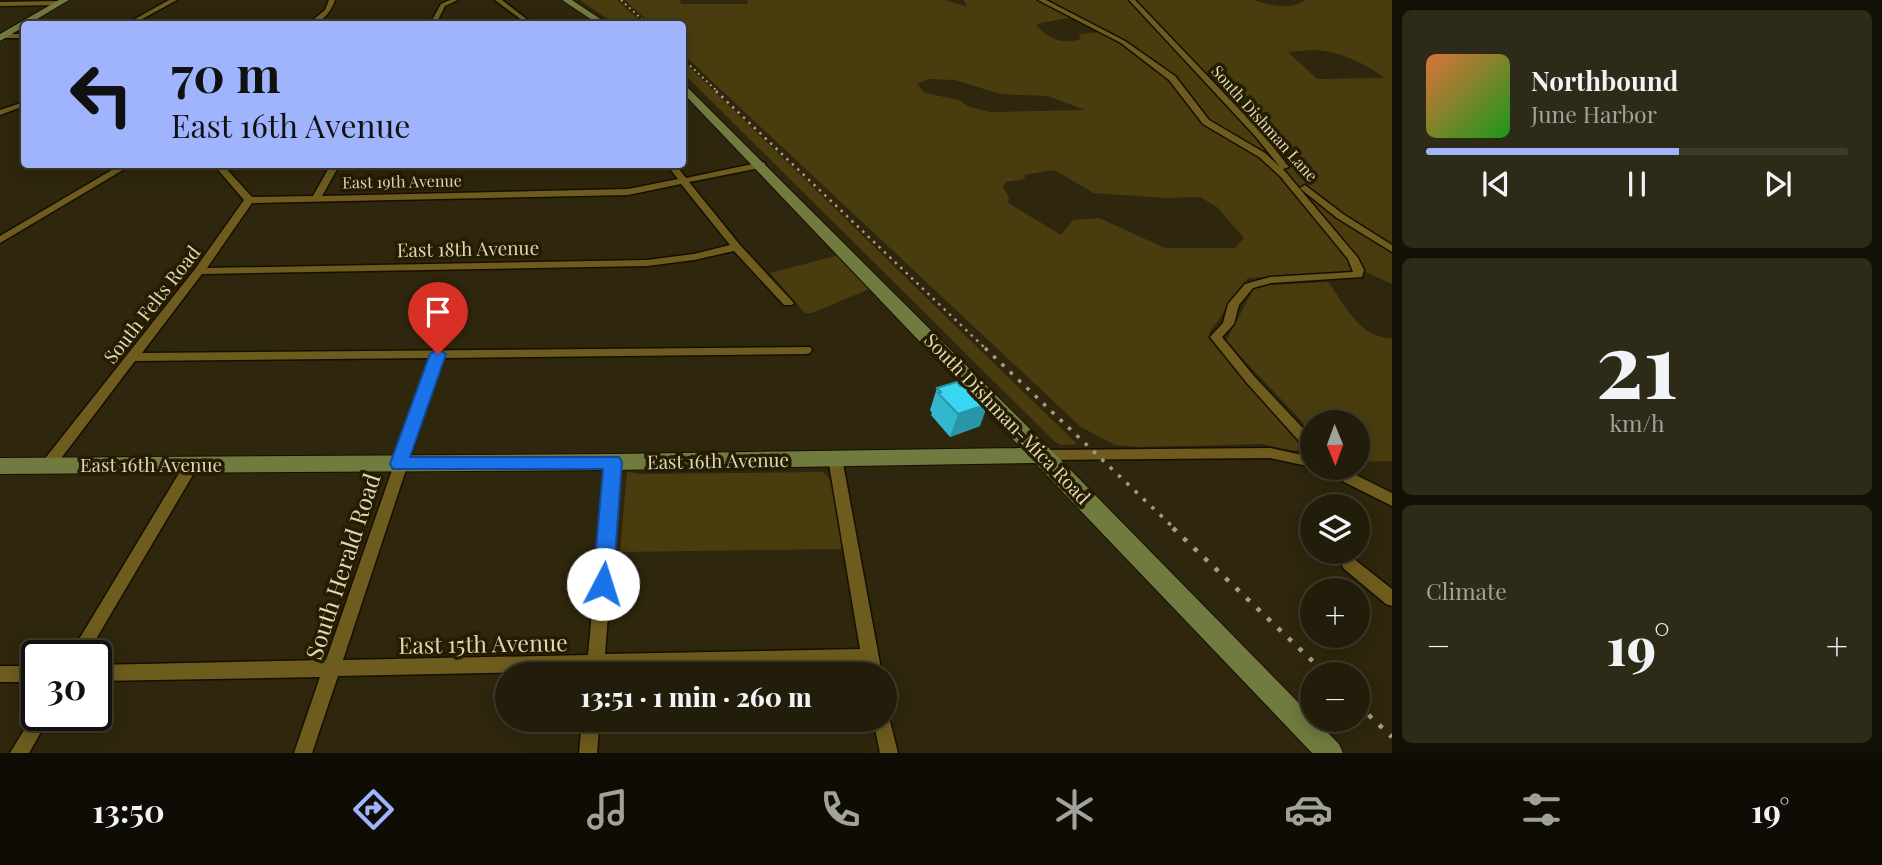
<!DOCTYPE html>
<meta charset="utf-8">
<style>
body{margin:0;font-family:"Playfair Display",serif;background:#2e2a18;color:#f1f3f6;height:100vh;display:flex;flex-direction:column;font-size:26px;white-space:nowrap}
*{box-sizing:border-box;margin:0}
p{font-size:23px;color:#a2a29c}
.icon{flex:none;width:38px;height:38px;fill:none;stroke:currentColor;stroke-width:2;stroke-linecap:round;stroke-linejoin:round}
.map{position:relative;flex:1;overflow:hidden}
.panel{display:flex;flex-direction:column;gap:10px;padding:10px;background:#131006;width:490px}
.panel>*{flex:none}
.banner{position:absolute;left:21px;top:21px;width:665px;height:147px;border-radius:7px;box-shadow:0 4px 18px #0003,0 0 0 2px #3f3b2b;background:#a0b3fd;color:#111;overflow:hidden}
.needle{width:46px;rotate:179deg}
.controls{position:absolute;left:1300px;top:410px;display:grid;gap:14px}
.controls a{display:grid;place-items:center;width:70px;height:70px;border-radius:50%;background:#221d0a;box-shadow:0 4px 18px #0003,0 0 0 2px #3f3b2b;font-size:35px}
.speed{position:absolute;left:21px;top:640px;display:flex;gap:14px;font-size:35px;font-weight:700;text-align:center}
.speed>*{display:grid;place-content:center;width:91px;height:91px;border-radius:50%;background:#221d0a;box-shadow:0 4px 18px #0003,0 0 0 2px #3f3b2b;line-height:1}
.speed .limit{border:4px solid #111;border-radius:10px;background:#fff;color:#111}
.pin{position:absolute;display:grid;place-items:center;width:60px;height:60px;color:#fff;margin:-72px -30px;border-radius:50% 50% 50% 0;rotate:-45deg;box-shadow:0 0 7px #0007}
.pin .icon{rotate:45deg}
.me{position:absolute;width:77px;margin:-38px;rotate:5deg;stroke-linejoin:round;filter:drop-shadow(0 0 5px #0008)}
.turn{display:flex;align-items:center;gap:24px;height:147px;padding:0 35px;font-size:32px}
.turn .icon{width:91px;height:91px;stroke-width:2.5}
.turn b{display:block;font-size:49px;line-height:60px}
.big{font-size:52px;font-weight:800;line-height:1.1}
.panel .widget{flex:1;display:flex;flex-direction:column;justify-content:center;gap:10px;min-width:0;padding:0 24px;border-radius:10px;background:#2e2a18}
.panel .dial{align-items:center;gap:0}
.dial b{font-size:91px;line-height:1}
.song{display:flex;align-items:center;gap:21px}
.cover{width:84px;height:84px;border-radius:10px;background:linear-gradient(135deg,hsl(20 70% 55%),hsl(120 70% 35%))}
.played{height:7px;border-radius:4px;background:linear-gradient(90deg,#a0b3fd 60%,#3f3b2b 60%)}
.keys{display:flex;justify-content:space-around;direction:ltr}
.heat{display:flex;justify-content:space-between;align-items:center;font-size:38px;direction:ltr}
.trip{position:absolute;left:495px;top:662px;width:402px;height:70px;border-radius:35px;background:#221d0a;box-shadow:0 4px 18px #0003,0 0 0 2px #3f3b2b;font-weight:800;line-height:70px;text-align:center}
.menu{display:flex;height:112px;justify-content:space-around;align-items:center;background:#0e0c04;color:#a2a29c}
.menu .icon{width:49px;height:49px}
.menu .active{color:#a0b3fd}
.menu b{font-size:32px;color:#f1f3f6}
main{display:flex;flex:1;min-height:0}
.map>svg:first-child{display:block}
.green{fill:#493d10;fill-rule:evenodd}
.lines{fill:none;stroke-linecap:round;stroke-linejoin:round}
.street-casing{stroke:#160f00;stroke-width:3}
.secondary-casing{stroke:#160f00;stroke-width:2}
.street{fill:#6e5c1e;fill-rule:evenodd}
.secondary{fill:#717a3f;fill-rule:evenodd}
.rail-far3{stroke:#a79d7b;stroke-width:2;stroke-dasharray:2 3.5;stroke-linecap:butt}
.rail-far2{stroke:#a79d7b;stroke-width:2.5;stroke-dasharray:2.5 5;stroke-linecap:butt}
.rail-far1{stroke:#a79d7b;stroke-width:3.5;stroke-dasharray:3.5 8;stroke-linecap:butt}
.rail{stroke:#a79d7b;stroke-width:4.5;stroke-dasharray:4.5 10;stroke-linecap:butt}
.wall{fill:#32b7cf}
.shaded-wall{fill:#2995a9}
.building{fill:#3ad5f1;stroke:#2995a9;stroke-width:2}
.route{fill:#1a73e8;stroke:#114b97;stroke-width:2}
.labels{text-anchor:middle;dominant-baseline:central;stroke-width:7;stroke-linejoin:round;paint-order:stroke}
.far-street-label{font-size:16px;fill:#e1d6b0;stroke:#241d04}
.street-label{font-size:19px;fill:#e1d6b0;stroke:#241d04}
.near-street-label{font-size:23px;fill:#e1d6b0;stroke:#241d04}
</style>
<main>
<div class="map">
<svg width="1392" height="753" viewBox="0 0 1392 753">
<rect width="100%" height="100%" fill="#2e270d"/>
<path class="green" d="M580 0H617L644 24H615Z
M625 0H680L681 4H748L747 0H946L967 7 964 0H1038L1068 15V18L1036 24C1047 39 1062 45 1081 39L1079 34 1100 32 1121 42 1171 80 1200 120 1268 163 1297 193 1348 258 1352 268 1348 273 1248 278 1209 333 1256 392 1302 442 1300 449 1295 451 1261 444 1138 447 1115 445 1081 427 683 54 682 24H651ZM928 79 955 80 1000 94 1048 96 1085 110 990 112 967 106 959 100 925 93 917 84ZM1054 170 1094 193 1165 198 1200 197 1217 207 1244 238 1235 248H1165L1099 218 1073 220 1061 235 1008 203 1009 198 1003 187 1006 182 1025 179 1024 175Z
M1044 0H1253C1270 5 1290 11 1306 0H1392V284L1366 272 1284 172 1207 119 1177 80 1126 41ZM1312 50C1340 51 1362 62 1385 78L1317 79 1288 52Z
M683 61 1077 444 1061 445 1054 441 683 73Z
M839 255 841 261 869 289 812 313H805L770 273Z
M1328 282C1346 306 1359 338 1392 338V461L1358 462V422H1312V432L1226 341 1255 286Z
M627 472 641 474 822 472C839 481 841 531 845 549L620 552Z"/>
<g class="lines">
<defs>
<path id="street" d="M169 0H177L133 24H126Z
M329 0H335C331 12 322 24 308 24L325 10Z
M450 0H458L445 6 438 20 439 24H433L432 20 441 4Z
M495 0H502L533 24H527Z
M1038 0H1046L1125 41 1175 76 1209 120 1265 153 1280 167 1256 137 1129 0H1135L1262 133 1289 167 1283 169 1358 258 1364 270 1362 277 1271 283 1253 288 1239 305 1234 324 1222 337 1254 376 1312 438V451L1307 450 1246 382 1210 337 1223 323 1228 304 1245 284 1270 277 1353 272 1348 259 1280 176 1259 157 1203 124 1169 80 1121 43Z
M0 2 59 1 62 3 59 5 0 6Z
M0 34H24V38H0Z
M24 102V106L0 115V110Z
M762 162 765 163V167L689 182 740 245 792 301 794 303 792 305H784L734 251 694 260 647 266 202 274 142 353 810 347 812 350 810 353 806 354 443 358 343 660 588 655 606 462 608 458 613 457 618 458 620 462 605 654 860 649 828 458 830 454 835 453 840 454 842 458 882 674H864L863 665 604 671V674H586L587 671 338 676 312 753H294L320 677 96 681V665L326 660 431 358 135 361 53 469 48 470 43 469 41 465 43 461 195 269 244 200 213 164H222L252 197 313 196 331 164H340L322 196 628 189 678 179 666 164H675L686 178ZM681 184 730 245 694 254 647 260 207 268 252 203 628 195Z
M122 164H133L0 243V236Z
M1305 185 1343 214 1392 245V252L1337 218 1302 190 1300 188Z
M1270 448 1312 457V467L1270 458 1044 460 1039 459 1037 455 1039 451 1044 450Z
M192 459 197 460 199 464 197 468 86 656H69L187 460Z
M1320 467H1340L1392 493V506L1322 471Z
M1349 557 1354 559 1392 589V606L1386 604 1344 569 1341 564 1344 559Z
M0 666H37V682H0Z
M37 709V716H50L29 753H10Z
M886 711 888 713 898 753H880L873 719H886Z
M582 719H600L597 753H579Z"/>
<path id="secondary" d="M59 0H69L0 41V34Z
M562 0H572L608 24H598Z
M682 82 1051 450 1339 744 1343 753H1312L1035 463 613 470 0 474V458L613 454 1021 448 682 92Z"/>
</defs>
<use href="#street" class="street-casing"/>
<use href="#secondary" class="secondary-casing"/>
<use href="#street" class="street"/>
<use href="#secondary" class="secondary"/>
<path class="rail-far3" d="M621 0 647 24
M682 58 718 92"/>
<path class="rail-far2" d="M716 91 987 350"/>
<path class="rail-far1" d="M985 348 1175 529"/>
<path class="rail" d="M1173 528 1326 674
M1358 705 1392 737"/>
</g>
<path class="wall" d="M960 386 980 426 950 437 931 415 932 413 930 410 937 388Z"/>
<path class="shaded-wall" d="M988 404 980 426 950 437 958 414Z"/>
<path class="building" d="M957 382 960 386 968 383 988 404 958 414 938 393 941 392 937 388Z"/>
<path class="route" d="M438 349 446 354 410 457H619L622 462 613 584 610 590 603 593 595 590 593 584 603 469H393L390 464 430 354Z"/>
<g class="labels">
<g class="far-street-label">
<text transform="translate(1265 123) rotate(48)">South Dishman Lane</text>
<text transform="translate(402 181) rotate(-1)">East 19th Avenue</text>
</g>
<g class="street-label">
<text transform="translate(468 248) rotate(-1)">East 18th Avenue</text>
<text transform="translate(151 304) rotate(-52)">South Felts Road</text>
<text transform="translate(1008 418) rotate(46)">South Dishman-Mica Road</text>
<text transform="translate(718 460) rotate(-1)">East 16th Avenue</text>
<text x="151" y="464">East 16th Avenue</text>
</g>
<g class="near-street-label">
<text transform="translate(342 566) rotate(-72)">South Herald Road</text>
<text transform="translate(483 643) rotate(-1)">East 15th Avenue</text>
</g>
</g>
</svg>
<div class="controls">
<a><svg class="needle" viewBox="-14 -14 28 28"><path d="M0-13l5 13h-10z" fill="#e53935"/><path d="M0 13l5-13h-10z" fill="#a2a29c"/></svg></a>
<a><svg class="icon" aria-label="layers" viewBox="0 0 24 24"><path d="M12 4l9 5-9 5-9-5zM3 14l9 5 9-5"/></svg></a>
<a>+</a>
<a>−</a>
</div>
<div class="speed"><div class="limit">30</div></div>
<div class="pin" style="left:438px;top:354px;background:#d93025"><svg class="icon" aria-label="arrive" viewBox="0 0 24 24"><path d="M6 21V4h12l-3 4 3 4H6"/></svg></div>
<svg class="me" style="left:603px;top:584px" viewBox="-20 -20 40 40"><circle r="19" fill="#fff"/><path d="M0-13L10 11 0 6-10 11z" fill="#1a73e8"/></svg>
<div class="trip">13:51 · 1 min · 260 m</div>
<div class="banner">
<div class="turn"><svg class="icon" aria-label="left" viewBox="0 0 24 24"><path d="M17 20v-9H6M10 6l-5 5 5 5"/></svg><div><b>70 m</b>East 16th Avenue</div></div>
</div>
</div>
<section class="panel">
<div class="widget">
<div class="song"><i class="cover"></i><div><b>Northbound</b><p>June Harbor</p></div></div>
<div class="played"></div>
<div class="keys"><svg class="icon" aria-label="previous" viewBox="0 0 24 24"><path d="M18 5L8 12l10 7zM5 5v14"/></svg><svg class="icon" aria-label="pause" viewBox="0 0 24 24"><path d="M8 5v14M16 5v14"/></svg><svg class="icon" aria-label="next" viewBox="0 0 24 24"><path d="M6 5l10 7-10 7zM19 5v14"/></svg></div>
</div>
<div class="widget dial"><b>21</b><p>km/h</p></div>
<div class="widget"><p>Climate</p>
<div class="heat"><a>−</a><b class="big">19°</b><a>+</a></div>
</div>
</section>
</main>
<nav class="menu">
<b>13:50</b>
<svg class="icon active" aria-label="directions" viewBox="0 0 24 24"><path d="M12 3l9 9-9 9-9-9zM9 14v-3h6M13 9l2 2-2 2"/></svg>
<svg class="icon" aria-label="music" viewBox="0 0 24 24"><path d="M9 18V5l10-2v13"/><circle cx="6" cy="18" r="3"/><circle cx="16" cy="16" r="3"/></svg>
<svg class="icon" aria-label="phone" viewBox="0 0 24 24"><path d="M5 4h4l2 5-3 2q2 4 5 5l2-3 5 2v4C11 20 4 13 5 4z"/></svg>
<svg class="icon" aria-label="climate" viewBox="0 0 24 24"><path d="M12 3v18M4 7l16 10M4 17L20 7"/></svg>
<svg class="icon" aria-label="car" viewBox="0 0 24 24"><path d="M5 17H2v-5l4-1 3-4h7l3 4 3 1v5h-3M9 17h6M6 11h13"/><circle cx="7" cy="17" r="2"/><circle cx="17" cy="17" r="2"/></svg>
<svg class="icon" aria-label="filters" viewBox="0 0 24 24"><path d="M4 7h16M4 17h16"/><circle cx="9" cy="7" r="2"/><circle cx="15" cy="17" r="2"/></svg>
<b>19°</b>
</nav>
